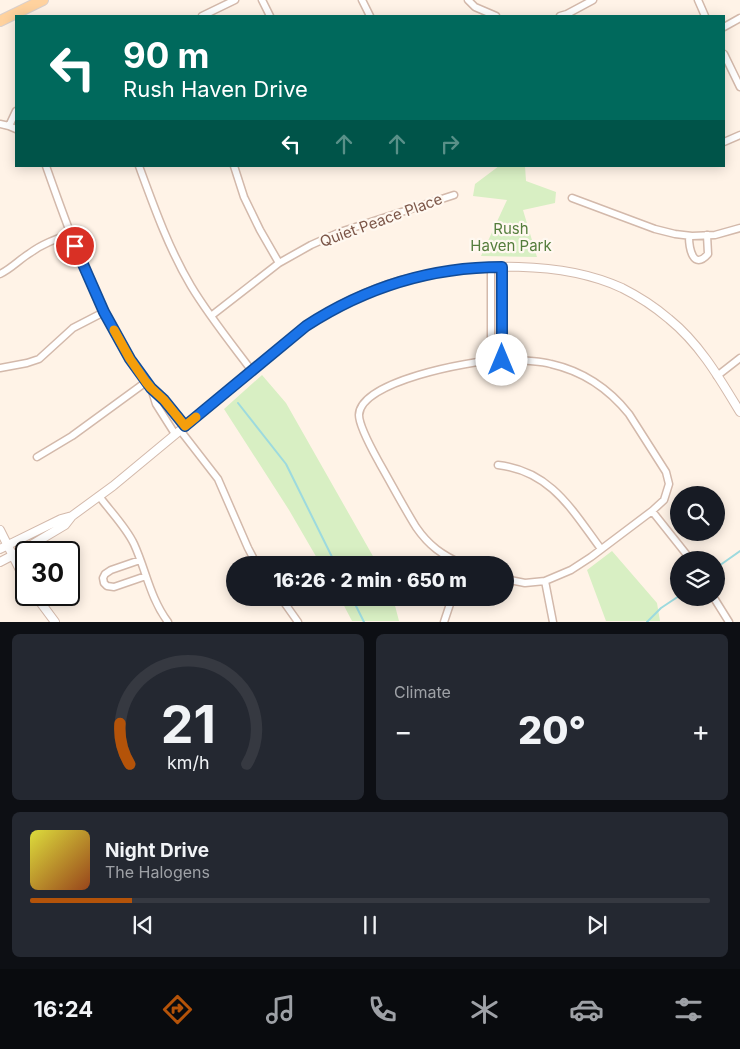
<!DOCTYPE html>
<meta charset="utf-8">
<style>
body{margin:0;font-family:Inter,sans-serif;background:#242831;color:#f1f3f6;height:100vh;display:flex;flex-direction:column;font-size:19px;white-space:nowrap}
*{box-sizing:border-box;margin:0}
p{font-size:16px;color:#9ea1a6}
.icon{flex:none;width:28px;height:28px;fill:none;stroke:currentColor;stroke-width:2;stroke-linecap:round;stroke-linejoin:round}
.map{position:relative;height:622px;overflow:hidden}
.panel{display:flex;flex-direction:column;gap:12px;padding:12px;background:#0d0f14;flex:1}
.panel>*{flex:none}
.hud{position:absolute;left:15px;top:15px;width:710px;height:152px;border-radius:0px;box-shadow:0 2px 12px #0003;background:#00695c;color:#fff;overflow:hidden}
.fabs{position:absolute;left:670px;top:486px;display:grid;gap:10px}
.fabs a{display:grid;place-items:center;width:55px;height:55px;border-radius:50%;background:#171b24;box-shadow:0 2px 12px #0003;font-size:25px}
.speed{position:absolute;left:15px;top:541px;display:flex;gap:10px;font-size:25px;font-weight:700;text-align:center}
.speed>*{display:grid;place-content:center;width:65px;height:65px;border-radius:50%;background:#171b24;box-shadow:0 2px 12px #0003;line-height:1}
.speed .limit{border:2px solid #111;border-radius:8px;background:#fff;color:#111}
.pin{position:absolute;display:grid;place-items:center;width:42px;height:42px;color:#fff;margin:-21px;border:2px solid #fff;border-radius:50%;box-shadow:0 1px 5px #0007}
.me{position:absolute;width:55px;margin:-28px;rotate:0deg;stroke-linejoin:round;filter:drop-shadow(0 0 4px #0008)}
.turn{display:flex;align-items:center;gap:18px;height:105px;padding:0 25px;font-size:22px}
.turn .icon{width:65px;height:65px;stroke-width:2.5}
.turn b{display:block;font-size:35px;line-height:42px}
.lanes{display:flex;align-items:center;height:48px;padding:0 25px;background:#0003;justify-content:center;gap:25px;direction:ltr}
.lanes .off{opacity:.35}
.big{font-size:38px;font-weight:800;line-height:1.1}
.panel .widget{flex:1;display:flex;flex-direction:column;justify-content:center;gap:8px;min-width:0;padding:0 18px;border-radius:8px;background:#242831}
.panel .dial{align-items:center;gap:0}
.dial svg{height:130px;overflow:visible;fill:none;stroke:#363941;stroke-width:7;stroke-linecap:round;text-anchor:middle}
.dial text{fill:#f1f3f6;stroke:none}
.song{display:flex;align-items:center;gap:15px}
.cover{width:60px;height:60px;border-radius:8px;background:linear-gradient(135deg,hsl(60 70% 55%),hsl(20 70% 35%))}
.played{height:5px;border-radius:2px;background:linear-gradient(90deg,#b45309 15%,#363941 15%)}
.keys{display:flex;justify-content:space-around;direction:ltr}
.heat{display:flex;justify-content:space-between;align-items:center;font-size:28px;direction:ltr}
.panel .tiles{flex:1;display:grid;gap:12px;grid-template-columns:1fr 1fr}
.widget:last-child{grid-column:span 2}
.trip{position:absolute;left:226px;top:556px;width:288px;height:50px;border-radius:25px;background:#171b24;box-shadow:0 2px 12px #0003;font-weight:800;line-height:50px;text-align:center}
.tabs{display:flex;height:80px;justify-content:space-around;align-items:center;background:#090b0e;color:#9ea1a6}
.tabs .icon{width:35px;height:35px}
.tabs .selected{color:#b45309}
.tabs b{font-size:22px;color:#f1f3f6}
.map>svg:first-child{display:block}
.green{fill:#d8efc3}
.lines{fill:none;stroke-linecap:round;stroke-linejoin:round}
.stream{stroke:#9ddade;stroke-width:2}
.minor-casing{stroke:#d3b9ab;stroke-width:9}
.tertiary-casing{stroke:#d3b9ab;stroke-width:10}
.primary-casing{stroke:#dad0cc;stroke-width:12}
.minor{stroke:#fff;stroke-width:6}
.tertiary{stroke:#fff;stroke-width:8}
.primary{stroke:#ffd29e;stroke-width:10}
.route-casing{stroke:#114b97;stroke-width:12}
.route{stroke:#1a73e8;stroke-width:9}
.slow{stroke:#f59e0b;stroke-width:9}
.labels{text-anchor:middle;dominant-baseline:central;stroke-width:4.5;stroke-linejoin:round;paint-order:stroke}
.street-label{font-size:15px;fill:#7c5648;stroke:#fff8f0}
.park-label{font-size:15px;fill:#547d3c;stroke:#fff8f0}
</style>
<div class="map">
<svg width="740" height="622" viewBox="0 0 740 622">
<rect width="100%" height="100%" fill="#fff3e7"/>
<path class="green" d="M499 166H525L526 181 556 192 555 203 523 210 537 257 481 256 507 200 473 196 475 184Z
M262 375 286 403 378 565H321L289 510 224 409Z
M612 551 657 603 660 621H606L587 570Z
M340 598H393L399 621H352Z"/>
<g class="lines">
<path class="stream" d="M238 403 286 464 336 565
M716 568 740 551
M352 598 364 622
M647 622 661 608 679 596"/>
<defs>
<path id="minor" d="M262 0 270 16
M362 0 370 16
M468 0 475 7 496 16
M698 0 705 16
M202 16 235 0
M560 16 567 14 593 0
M724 27 740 18
M724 54 740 87
M0 124 9 126 16 129
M9 126 16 111
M724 142 740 135
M46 166C72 240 99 316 145 380 150 387 155 391 161 396 170 405 177 416 185 426
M139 166C154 207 169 249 191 286 209 316 231 343 252 371
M234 166 244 197 260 230 279 263
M572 198 655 229 675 234 692 236 715 235 740 228
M689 236C689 248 693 271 708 254L707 235
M502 267V360
M0 274C11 269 20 259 30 253 42 244 56 239 70 234
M211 316 279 263 311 245 340 232 454 195
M491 361V268
M0 368 27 363 39 359 73 328 104 312
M717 376 740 358
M151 388 156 404 175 434
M180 430 218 479 248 548 257 565
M37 457 72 436 146 382
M498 465C551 471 572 510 601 549
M99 496C110 511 126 527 134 544 146 570 150 598 168 622
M652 511 691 560
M140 560 111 570 105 574 103 578 104 583 107 586 114 587 146 576
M464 565C442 555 429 546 416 527 403 506 392 485 380 464 374 453 359 427 359 415 360 381 470 361 498 360 513 360 535 360 551 364 582 371 609 389 629 414L666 472 669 484 664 500 652 511 591 557 571 570 545 581 525 583 505 579
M545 581 553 622
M281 598 298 622
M714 598 729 622
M444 622 452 598"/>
<path id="tertiary" d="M0 530 26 582
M0 549 61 519 72 516
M0 562 23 550 65 525 72 516 113 486 306 326C337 306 376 286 412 278 477 263 561 260 622 288 638 296 655 307 669 319 700 344 720 379 740 412
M35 595 55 622"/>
<path id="primary" d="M0 21 43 0"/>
</defs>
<use href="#minor" class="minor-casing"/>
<use href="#tertiary" class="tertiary-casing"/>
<use href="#primary" class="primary-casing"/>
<use href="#minor" class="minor"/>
<use href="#tertiary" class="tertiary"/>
<use href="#primary" class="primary"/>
</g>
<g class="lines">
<defs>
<path id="route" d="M75 246 104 312 130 359 151 388 164 400 185 426 306 326C366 287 430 267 502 267V360"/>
</defs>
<use href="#route" class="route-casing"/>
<use href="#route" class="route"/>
<path class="slow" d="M114 330 130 359 146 382 151 388 164 400 185 426 196 417"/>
</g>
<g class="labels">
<g class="street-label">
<text transform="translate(381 220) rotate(-20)">Quiet Peace Place</text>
</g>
<g class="park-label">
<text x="511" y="228">Rush<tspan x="511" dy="17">Haven Park</tspan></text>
</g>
</g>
</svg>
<div class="fabs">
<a><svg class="icon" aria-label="search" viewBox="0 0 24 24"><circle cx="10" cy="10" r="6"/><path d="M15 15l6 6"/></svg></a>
<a><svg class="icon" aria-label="layers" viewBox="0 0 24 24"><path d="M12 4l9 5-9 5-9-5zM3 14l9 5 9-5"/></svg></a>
</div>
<div class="speed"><div class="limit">30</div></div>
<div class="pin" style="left:75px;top:246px;background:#d93025"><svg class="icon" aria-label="arrive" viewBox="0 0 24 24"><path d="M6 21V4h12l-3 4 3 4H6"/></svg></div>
<svg class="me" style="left:502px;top:360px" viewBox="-20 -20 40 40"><circle r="19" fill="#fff"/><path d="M0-13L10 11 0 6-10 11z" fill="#1a73e8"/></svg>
<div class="trip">16:26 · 2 min · 650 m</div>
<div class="hud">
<div class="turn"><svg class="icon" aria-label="left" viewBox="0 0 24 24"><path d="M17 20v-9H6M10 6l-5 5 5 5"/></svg><div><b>90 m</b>Rush Haven Drive</div></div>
<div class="lanes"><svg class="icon" aria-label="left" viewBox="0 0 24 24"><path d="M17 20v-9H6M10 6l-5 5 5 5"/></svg><svg class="icon off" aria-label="ahead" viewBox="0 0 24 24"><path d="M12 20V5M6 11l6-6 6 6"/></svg><svg class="icon off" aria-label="ahead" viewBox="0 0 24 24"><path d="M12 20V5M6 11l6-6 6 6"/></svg><svg class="icon off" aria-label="right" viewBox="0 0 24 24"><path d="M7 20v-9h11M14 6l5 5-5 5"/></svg></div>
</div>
</div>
<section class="panel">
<div class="tiles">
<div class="widget dial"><svg viewBox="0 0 100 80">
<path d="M14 69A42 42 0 1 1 86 69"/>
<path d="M14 69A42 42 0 0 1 8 44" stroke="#b45309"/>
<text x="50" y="56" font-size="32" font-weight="700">21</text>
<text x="50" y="72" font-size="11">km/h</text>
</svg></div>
<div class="widget"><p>Climate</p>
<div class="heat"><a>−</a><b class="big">20°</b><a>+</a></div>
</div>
<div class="widget">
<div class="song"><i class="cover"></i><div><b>Night Drive</b><p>The Halogens</p></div></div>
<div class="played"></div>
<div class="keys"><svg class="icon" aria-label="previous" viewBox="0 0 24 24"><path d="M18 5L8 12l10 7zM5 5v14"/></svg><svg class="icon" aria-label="pause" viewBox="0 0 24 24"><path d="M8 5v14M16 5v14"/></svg><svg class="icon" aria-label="next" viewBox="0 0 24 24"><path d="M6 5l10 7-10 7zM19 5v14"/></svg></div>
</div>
</div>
</section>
<nav class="tabs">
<b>16:24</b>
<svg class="icon selected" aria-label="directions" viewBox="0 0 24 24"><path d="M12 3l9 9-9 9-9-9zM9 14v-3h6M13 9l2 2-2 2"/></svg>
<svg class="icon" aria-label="music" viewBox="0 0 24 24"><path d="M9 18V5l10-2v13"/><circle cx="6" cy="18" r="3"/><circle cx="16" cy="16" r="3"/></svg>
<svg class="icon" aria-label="phone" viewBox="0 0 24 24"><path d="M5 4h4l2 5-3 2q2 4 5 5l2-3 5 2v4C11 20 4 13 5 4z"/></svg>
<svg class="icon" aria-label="climate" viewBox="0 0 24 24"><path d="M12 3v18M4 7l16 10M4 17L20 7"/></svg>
<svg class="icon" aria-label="car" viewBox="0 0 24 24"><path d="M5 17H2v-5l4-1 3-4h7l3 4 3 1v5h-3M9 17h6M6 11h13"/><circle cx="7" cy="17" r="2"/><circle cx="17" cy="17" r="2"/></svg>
<svg class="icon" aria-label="filters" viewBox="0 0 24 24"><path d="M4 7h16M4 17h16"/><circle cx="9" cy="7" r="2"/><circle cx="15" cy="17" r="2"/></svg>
</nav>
